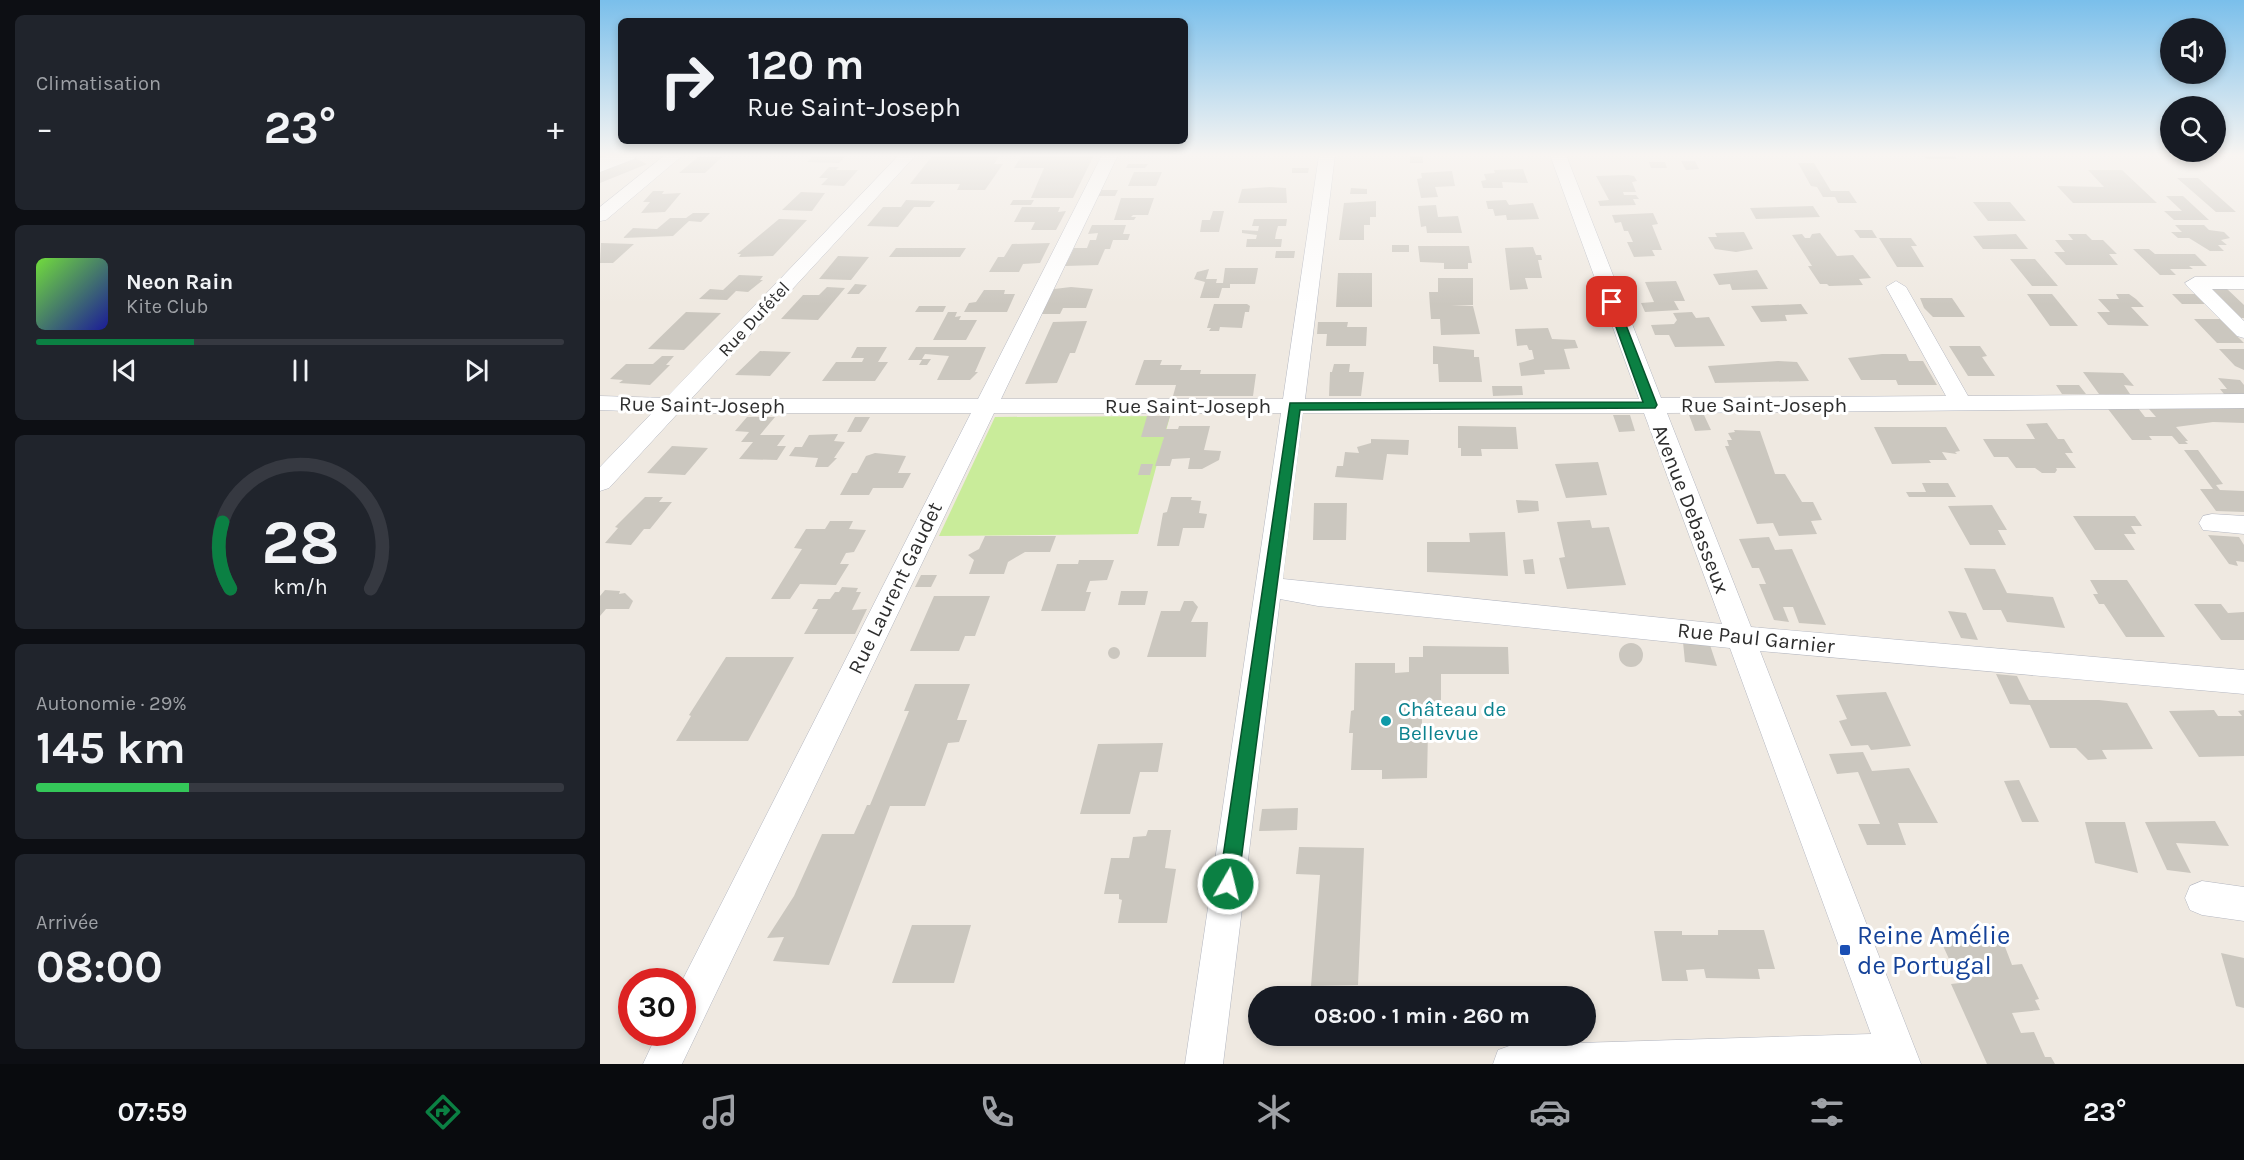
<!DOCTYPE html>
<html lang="fr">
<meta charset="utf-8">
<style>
body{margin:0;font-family:Karla,sans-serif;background:#20242c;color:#f1f3f6;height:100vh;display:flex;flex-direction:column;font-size:22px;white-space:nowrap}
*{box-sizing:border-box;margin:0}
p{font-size:20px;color:#9ea1a6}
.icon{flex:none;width:33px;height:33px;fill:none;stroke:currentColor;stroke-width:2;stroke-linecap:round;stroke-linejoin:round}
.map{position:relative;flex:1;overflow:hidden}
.side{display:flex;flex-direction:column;gap:15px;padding:15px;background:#0d0f14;width:600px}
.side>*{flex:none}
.guide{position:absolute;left:18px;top:18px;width:570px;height:126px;border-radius:9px;box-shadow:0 3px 9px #0003;background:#171b24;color:#f1f3f6;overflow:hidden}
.fabs{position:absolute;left:1560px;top:18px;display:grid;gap:12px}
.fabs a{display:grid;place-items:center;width:66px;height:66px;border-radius:50%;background:#171b24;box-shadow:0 3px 9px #0003;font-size:30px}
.speed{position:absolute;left:18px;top:968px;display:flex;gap:12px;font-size:30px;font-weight:700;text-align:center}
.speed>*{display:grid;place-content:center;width:78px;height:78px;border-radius:50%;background:#171b24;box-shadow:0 3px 9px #0003;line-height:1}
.speed .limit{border:9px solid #d22;background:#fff;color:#111}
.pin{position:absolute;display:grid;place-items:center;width:51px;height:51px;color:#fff;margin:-26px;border-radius:12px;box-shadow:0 3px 9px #0006}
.me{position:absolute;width:66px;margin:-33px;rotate:8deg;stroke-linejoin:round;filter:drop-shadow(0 0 4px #0008)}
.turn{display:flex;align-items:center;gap:21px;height:126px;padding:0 30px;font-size:27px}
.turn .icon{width:78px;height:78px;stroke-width:2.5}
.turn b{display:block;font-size:42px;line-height:51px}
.big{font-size:45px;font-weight:700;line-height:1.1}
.side .tile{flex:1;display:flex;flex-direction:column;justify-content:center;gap:9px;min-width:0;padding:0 21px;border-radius:9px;background:#20242c}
.side .dial{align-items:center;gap:0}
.dial svg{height:156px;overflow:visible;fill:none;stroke:#363941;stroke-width:7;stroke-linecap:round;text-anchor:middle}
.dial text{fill:#f1f3f6;stroke:none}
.song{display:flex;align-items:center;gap:18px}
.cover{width:72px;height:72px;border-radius:9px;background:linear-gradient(135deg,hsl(100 70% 55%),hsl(240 70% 35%))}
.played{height:6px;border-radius:3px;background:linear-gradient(90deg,#0b8043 30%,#363941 30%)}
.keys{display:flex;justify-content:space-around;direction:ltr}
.heat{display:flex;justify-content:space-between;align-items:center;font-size:33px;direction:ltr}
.charge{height:9px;border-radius:4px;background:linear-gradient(90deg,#34c759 29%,#363941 0)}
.trip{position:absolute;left:648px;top:986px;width:348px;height:60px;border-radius:30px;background:#171b24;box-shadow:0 3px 9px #0003;font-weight:700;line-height:60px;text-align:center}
.tabs{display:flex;height:96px;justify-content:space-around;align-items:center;background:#090b0e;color:#9ea1a6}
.tabs .icon{width:42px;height:42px}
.tabs .on{color:#0b8043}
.tabs b{font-size:27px;color:#f1f3f6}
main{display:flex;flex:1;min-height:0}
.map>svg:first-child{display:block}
.pitch{fill:#c9ec9a}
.building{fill:#cbc7bf}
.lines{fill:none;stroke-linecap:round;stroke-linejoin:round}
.street-casing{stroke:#b4b7c1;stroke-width:1}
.secondary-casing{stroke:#b4b7c1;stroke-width:1}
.street{fill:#fff;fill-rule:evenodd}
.secondary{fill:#fff;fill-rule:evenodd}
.route{fill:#0b8043;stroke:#07532c;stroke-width:1.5}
.culture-dot{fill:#0f9aa8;stroke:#fff;stroke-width:2}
.transit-dot{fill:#1a4fb4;stroke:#fff;stroke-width:2}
.labels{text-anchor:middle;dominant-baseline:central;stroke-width:6;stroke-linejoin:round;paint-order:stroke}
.far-street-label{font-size:18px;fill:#2e2e2e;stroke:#fff}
.street-label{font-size:21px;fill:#2e2e2e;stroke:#fff}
.culture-label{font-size:21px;fill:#0d838f;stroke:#fff;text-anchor:start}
.near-transit-label{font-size:26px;fill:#164399;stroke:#fff;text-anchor:start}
</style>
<main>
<section class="side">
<div class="tile"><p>Climatisation</p>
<div class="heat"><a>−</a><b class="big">23°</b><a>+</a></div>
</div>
<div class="tile">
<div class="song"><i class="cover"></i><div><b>Neon Rain</b><p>Kite Club</p></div></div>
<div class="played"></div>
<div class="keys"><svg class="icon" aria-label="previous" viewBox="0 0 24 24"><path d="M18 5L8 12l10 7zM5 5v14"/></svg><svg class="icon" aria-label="pause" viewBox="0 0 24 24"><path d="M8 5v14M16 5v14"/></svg><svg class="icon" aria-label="next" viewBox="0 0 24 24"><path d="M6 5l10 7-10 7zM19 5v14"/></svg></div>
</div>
<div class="tile dial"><svg viewBox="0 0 100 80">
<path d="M14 69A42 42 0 1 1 86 69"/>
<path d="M14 69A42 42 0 0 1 10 35" stroke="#0b8043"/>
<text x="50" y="56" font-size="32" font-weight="700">28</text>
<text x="50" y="72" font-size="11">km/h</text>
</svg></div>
<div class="tile"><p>Autonomie · 29%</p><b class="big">145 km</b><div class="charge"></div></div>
<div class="tile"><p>Arrivée</p><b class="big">08:00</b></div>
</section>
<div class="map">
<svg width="1644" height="1064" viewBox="0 0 1644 1064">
<rect width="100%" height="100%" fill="#efe9e1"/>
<path class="pitch" d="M570 416 538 534 339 536 395 417Z"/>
<path class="building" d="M214 155H247L239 163 207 162Z
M400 155 394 164H403L385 190H357L360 184H310L332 156Z
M422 155H494L473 198H431L444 168H414Z
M810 155H823V163H810Z
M1323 155H1354L1357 159H1326Z
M98 157H122L105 173H79Z
M35 158 47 164 0 183V172Z
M1081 161H1095L1099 169 1086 170Z
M1049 162H1065L1067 168H1051Z
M1198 163H1214L1231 191H1249L1257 203H1238L1235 197H1223L1217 187 1211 186Z
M528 164H548L545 168H526Z
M229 167H239L236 170H258L244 186 221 185 228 178H219Z
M692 168H709L708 173H692Z
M923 169 928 183 902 182 903 188H883L881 181 886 180 884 174 895 173 894 170Z
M1488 170H1522L1557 203H1473L1457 186 1504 187Z
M852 171 855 186 835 187 838 197 821 198 817 179 822 178 821 173Z
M534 172H562L556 186H528Z
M1028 175 1034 176 1037 181 1032 182 1036 192H1023L1024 195H1036L1039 199H1033L1036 205 1000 206 998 201 1009 200 996 176Z
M1577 178H1598L1636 212H1616Z
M670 187 686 188 687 203H638L642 189Z
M751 188 767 189V194H750Z
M501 190H518L515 196H498Z
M53 191H64L62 194 81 193 65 212 41 213 50 202H43Z
M201 192 225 193 212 211 182 210Z
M1566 196H1583L1609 220H1574L1564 211H1582Z
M521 198H554L548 215H533L531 217H536L534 220H514Z
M306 200 335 201 330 207H314L298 227 267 226 283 207H301Z
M413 200H434L431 205H410Z
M906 200 909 205 933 203 939 219 907 220 906 215 895 216 893 209H888L886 201Z
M776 201V217H770V225H764V240H739L744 203Z
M1373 202H1410L1426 221H1388Z
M836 205 838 217 858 216 862 233H827L826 226 821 227 818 206Z
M1213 206 1220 217 1156 219 1150 208Z
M422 207H460L458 212 466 211 456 230H431L435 222H414Z
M613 211H624L619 232H600L602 220H610Z
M93 213H110L101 222 89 221 73 236 23 238 33 228 57 229 70 218H86Z
M1053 213 1058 224 1052 225 1062 250H1052L1055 256 1034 257 1027 242H1033L1028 231H1024L1021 222 1015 223 1012 215Z
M179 219 207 220 173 256 139 257 141 254H137Z
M654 219H687L686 226H678L676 233 675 239H682L681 247H646L647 239H656L657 235 642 233V230L658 231 659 226H652Z
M492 225H526L523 234H530L528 240H513L510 249H505L498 265 465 266 474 248H487L490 240H496L498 233 488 234Z
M1575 225H1604L1609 230 1624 232 1630 238 1621 240 1627 245H1618L1624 251H1610L1589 238H1578L1571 232H1582Z
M1254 230H1272L1277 238H1260Z
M1144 232 1153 249 1136 252 1115 249 1108 237H1117L1115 233Z
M1220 233 1237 256 1253 255 1271 278 1259 279 1263 285 1229 286 1227 284H1220L1208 266H1212L1192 235 1202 234 1205 238H1210L1212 234Z
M1416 234 1428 249H1383L1373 236Z
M1468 234H1486L1492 240H1503L1517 254H1509L1518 265H1466L1454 252H1465L1455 240H1473Z
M1279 238H1311L1317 246H1311L1324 267H1297Z
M1 243 34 244 13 263H0Z
M450 243 440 263 423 264 419 272H389L398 257H404L412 244Z
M792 245H809V252H792Z
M818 246H869L872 263H868V269H844V263L820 262Z
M933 247 936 255H941L942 260H938L942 278H925L928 289 910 290 905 248Z
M296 248H366L360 257H289Z
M1533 249H1549L1555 254H1595L1607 266H1589L1593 269H1570L1576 275H1560Z
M676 251H695L694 258H675Z
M238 256 269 257 251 280 219 279Z
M1410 259H1435L1458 286H1432Z
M625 268H658L655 284H630V288H622L619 298H600L605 282 594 279 597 272 609 269 606 279H617L616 283H623Z
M1157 270 1168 289 1132 290 1130 284 1119 285 1113 274Z
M738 273H772V307H736Z
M139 275 163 276 160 280H163L148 292 136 291 127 300 99 299 110 289 123 290Z
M838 278H873V305H851L873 306 880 334 841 335 840 319H831L830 307 829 292H838Z
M1076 281 1085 301H1074L1079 310 1045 312 1041 303 1054 302 1045 282Z
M255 284 267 285 259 294H247Z
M227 287 245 288 218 320 181 319 203 295H219Z
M471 287 493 289 486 308H463L460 314H442L454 289Z
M1610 288H1626L1644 305V318H1639Z
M384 290H405L404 294H415L407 312H364L369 303 376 302Z
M1427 294H1452L1478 326H1450Z
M1516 294H1529L1536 299 1544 307H1531L1549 326 1508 325 1497 312H1510L1498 299H1519Z
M1572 294H1596L1606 304H1582Z
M1320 298H1352L1365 317H1333L1324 308Z
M614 304H647L650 306 649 312H645L642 328 620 327 619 331H609L611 328H607Z
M1201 304 1208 314 1185 315 1187 321 1161 322 1151 306Z
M319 306H346L343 312H315Z
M86 312 121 313 84 350 48 349Z
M348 312H357L355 317 361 316 359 320H377L366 340H333Z
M1092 312 1096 318 1109 317 1125 346 1075 347 1069 335H1055L1051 325 1074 324 1077 320 1073 313Z
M1594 319H1620L1644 343H1617Z
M487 321 475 353H470L457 383 425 384 453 322Z
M718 322H748L747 327H767L766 346H726L727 334H717Z
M948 328 952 339 975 340 978 348 964 349 970 369 944 370 945 374 921 376 919 363 934 359 932 350H929L927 345 917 346 915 329Z
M833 346 874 350V357H879L882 382H839L838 364H833Z
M1349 346H1380L1387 356 1382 357 1395 376H1368Z
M257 347H287L278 362H288L275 381H222L236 362H262L264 358H251Z
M316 347H386L375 372H378L370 380H337L349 356 325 354 322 359H331L327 365H319L322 360H308Z
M1619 349H1644V370L1635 366Z
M160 351 191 352 170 376 135 375Z
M1282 354H1306L1309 361H1323L1337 385H1298L1296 380H1261L1248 358Z
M62 356H74L66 365H70L50 385 19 383 23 380 10 379 26 364H53Z
M544 360H562L560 365H582L580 370H601L600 374H656L653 396H573L576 385H535Z
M1178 361 1197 362 1209 381 1115 383 1108 366Z
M734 364H750L749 372H764L761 396H729L730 372H732Z
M1483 372 1523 373 1534 386 1524 385 1530 394H1499Z
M1618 378 1640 380 1644 385V394H1624L1620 389H1627Z
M1456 385H1479L1486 394H1462Z
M892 386H922L923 395 893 396Z
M1538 408 1545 417H1556L1549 409 1644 408V423L1613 422 1576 427 1588 441H1585L1588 444H1579L1572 436H1549L1552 440H1532L1508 409Z
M1013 415H1030L1035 431 1019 432Z
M1089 415H1104L1111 430 1095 431Z
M547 416H570L566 429H578L579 426H610L604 450 621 451 619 460 602 469H588L590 458 572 459 570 466H555L564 437H541Z
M147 417H175L160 435H185L177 446H186L177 460 139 459 153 442H141L149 432 135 431Z
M255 417H270L261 432H247Z
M1447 423 1458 439H1464L1473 453H1465L1476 468H1456L1457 470 1455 473H1442L1435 468H1416L1408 457H1394L1383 439H1435L1426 424Z
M858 426 916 427 918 449H881L882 456H861V448H858Z
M1274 427H1346L1360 451 1355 452 1357 454 1342 452 1347 460H1329L1331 463 1292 464Z
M1134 430 1160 431 1175 474H1185L1202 502H1213L1222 520 1211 521 1217 534 1179 536 1173 523 1157 524 1125 446H1129L1127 440H1132L1128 433 1135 432Z
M238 434 234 441 245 442 234 458H237L228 467H215L218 458 189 456 195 447H202L209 435Z
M771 439 809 440 808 455 787 454 783 480 735 477 737 466H743L745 452 759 453 757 447 771 443Z
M72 446 108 448 85 475 47 473Z
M1584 450H1598L1623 484 1616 485 1620 490 1644 491V512L1616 511 1600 489H1613Z
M275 453 306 456 298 473H311L303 488H273L269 495H240L252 473H257L266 456Z
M998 462 1007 495 966 498 955 464Z
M541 464H553L550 475H538Z
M1322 483H1348L1356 497H1309L1306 492H1326Z
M45 497H63L59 502H72L50 529H44L31 545 5 543 18 528 15 527Z
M571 497H592L591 500 601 501 599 513 607 514 604 528H583L579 546H557L563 513 567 512Z
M916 500 938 501 939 511 918 513Z
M714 503H747L746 540H713Z
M1392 505 1407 530H1398L1406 545H1370L1348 506Z
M1473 516H1535L1542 526H1531L1536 534H1524L1535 550H1495Z
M990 520 992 528 1009 527 1026 585 967 589 959 558 965 557 957 522Z
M230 521H253L249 529 266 530 254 552 246 553 240 564H249L236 585 200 584 190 599H171L202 549 194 548 206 529H225Z
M905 532 908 576 827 572V542H870L869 533Z
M1608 535 1639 537 1644 545V562L1636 561 1638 566 1629 564Z
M385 536H456L450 552H425L408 562 404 574H369L374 560 368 555 379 549Z
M1169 537 1175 550 1192 549 1226 625 1199 623 1193 607H1183L1189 622 1174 620 1159 584H1166L1159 568H1152L1139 539Z
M933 559 935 574H925L923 560Z
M479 560H514L507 580 490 581 486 592H491L485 611H441L457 564H478Z
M1364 568 1395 569 1407 593 1453 597 1465 628 1407 622 1401 610H1383Z
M321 575H337L331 587H315Z
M1490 580H1527L1565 637H1526L1504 604H1499L1493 594H1498Z
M242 587 258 588 256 592H261L252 610 267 609 255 634H204L218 609H212L218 599H230L235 592H239Z
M5 590 20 591 19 594 25 593 33 601 29 609H6L0 616V596Z
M521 591H548L545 605H518Z
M334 596H390L375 636H365L359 651H310Z
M584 601H593L598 607 591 622H608L606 657H547L561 611H580Z
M1594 604H1621L1628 613 1644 612V640H1621Z
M1348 611 1366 613 1378 640 1361 638Z
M1083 642 1110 645 1117 666 1085 662Z
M1019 655a12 12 0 1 1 24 0a12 12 0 1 1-24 0Z
M823 646 908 647 909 674H841V704H822V730L828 731 827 778 782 779V770H751L753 733H749L751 711 754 710 755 663H795V673L809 672V657H823Z
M508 653a6 6 0 1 1 12 0a6 6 0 1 1-12 0Z
M126 657H194L148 741H76L91 716 89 715Z
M1396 674 1417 676 1429 700H1499L1527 703 1553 749 1502 750 1507 759 1488 760 1476 748H1450L1430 705 1410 704Z
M315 684H370L357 720H367L359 742 348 743 325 806H290L229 965 173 961 184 937 167 938 194 896 222 834H254L267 805H270L309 711H304Z
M1286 692 1311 746 1271 750 1268 745 1251 746 1239 721 1247 719 1236 695Z
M1614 710 1618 716H1642L1638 711 1644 710V756L1599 757 1569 711Z
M563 743 558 772H540L530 814H480L498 744Z
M1263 752 1272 771 1309 768 1338 823H1298L1306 845H1267L1258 824H1280L1258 772 1237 774 1229 754Z
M1419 780 1439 822H1422L1404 781Z
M698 808 697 830 659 831 662 809Z
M1615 821 1629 846 1576 843 1591 873 1567 870 1545 822Z
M1485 822H1525L1538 873 1495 863Z
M548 830H571L565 868 576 869 567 923H518L522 900 519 899V894H504L511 858H529L533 837 546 836Z
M699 847 764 848 758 985 711 986 720 875 696 874Z
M312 925H371L354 983H292Z
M1118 930H1164L1175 969H1158L1160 979 1106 978 1104 969 1086 970 1088 981H1062L1054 931H1082V935H1118Z
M1366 934 1370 942 1402 939 1412 965 1422 964 1439 999 1435 1000 1440 1010 1412 1013 1421 1033 1434 1032 1445 1057H1451L1455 1064H1387L1351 984 1360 983 1339 937Z
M1621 953 1644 958V1008L1636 1006Z"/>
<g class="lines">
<defs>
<path id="street" d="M65 155H83L6 220 0 221V207Z
M299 155H316L91 399H378L502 155H518L401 399H683L719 155H735L705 399H1039L950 155H966L1061 398 1346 396 1286 287 1296 281 1306 287 1368 396 1644 394V408L1067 413 1151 627 1644 670V694L1160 651 1321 1064H893L898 1050 912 1045 1271 1034 1130 648 718 606 680 599 623 1064H585L681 413H394L82 1064H43L58 1032H82V981L371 413H78L9 488 0 491V467L53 412 0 410V396L66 398ZM703 413H1044L1122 624 683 579Z
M1595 277H1644V289H1612L1644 321V338L1637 336 1588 287 1585 283Z
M1612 514 1644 516V534L1603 530 1599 523 1603 516Z
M1602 881 1644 887V921L1602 915 1590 910 1585 898 1590 886Z"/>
<path id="secondary" d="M8 155H37L34 159 0 172V158Z"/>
</defs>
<use href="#street" class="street-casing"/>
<use href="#secondary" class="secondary-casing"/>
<use href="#street" class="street"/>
<use href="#secondary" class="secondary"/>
</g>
<linearGradient id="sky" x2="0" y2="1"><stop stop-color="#7abfeb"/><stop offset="0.51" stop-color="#f8f5f2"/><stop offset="1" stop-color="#f8f5f2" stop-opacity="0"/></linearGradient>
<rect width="1644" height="304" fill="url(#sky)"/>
<path class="route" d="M1008 300 1017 302 1057 405 1055 408 700 410 638 884 635 890 628 893 622 890 619 884 690 403 1043 402 1007 302Z"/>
<circle class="culture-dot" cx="786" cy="721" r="6"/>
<rect class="transit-dot" x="1239" y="944" width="12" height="12" rx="3"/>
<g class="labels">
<g class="far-street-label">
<text transform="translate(154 319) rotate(-47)">Rue Dufétel</text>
</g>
<g class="street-label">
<text transform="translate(102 405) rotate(1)">Rue Saint-Joseph</text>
<text x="1164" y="405">Rue Saint-Joseph</text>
<text x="588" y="406">Rue Saint-Joseph</text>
<text transform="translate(1091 509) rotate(69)">Avenue Debasseux</text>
<text transform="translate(295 588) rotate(-64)">Rue Laurent Gaudet</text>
<text transform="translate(1156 638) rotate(6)">Rue Paul Garnier</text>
</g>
<g class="culture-label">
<text x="798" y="709">Château de<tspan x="798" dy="24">Bellevue</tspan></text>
</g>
<g class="near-transit-label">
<text x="1257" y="935">Reine Amélie<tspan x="1257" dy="30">de Portugal</tspan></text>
</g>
</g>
</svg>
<div class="fabs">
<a><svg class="icon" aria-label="sound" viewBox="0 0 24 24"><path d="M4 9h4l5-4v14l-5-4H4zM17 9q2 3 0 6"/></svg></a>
<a><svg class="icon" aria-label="search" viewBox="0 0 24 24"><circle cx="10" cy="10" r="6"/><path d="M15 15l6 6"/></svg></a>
</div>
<div class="speed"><div class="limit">30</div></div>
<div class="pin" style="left:1012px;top:302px;background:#d93025"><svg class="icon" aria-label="arrive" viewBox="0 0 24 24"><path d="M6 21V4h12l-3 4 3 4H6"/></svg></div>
<svg class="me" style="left:628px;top:884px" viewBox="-20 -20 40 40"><circle r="17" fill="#0b8043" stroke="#fff" stroke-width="3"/><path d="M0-11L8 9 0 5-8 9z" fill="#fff"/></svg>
<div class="trip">08:00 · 1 min · 260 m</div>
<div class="guide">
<div class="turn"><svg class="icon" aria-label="right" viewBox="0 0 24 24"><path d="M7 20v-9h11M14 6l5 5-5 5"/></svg><div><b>120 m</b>Rue Saint-Joseph</div></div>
</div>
</div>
</main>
<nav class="tabs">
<b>07:59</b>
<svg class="icon on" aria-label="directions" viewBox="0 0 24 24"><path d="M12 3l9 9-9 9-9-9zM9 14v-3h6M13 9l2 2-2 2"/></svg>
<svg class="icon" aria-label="music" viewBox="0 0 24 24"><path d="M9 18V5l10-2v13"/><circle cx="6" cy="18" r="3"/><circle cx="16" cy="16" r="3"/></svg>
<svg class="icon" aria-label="phone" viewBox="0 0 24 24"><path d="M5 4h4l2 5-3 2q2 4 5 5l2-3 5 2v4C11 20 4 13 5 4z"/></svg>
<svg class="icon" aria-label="climate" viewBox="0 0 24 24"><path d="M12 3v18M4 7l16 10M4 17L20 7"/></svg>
<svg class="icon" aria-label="car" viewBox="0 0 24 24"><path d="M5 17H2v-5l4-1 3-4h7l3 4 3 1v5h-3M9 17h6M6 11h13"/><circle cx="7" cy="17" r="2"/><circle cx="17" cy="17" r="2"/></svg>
<svg class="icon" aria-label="filters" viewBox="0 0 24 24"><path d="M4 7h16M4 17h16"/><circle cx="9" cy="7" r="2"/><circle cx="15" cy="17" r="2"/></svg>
<b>23°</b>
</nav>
